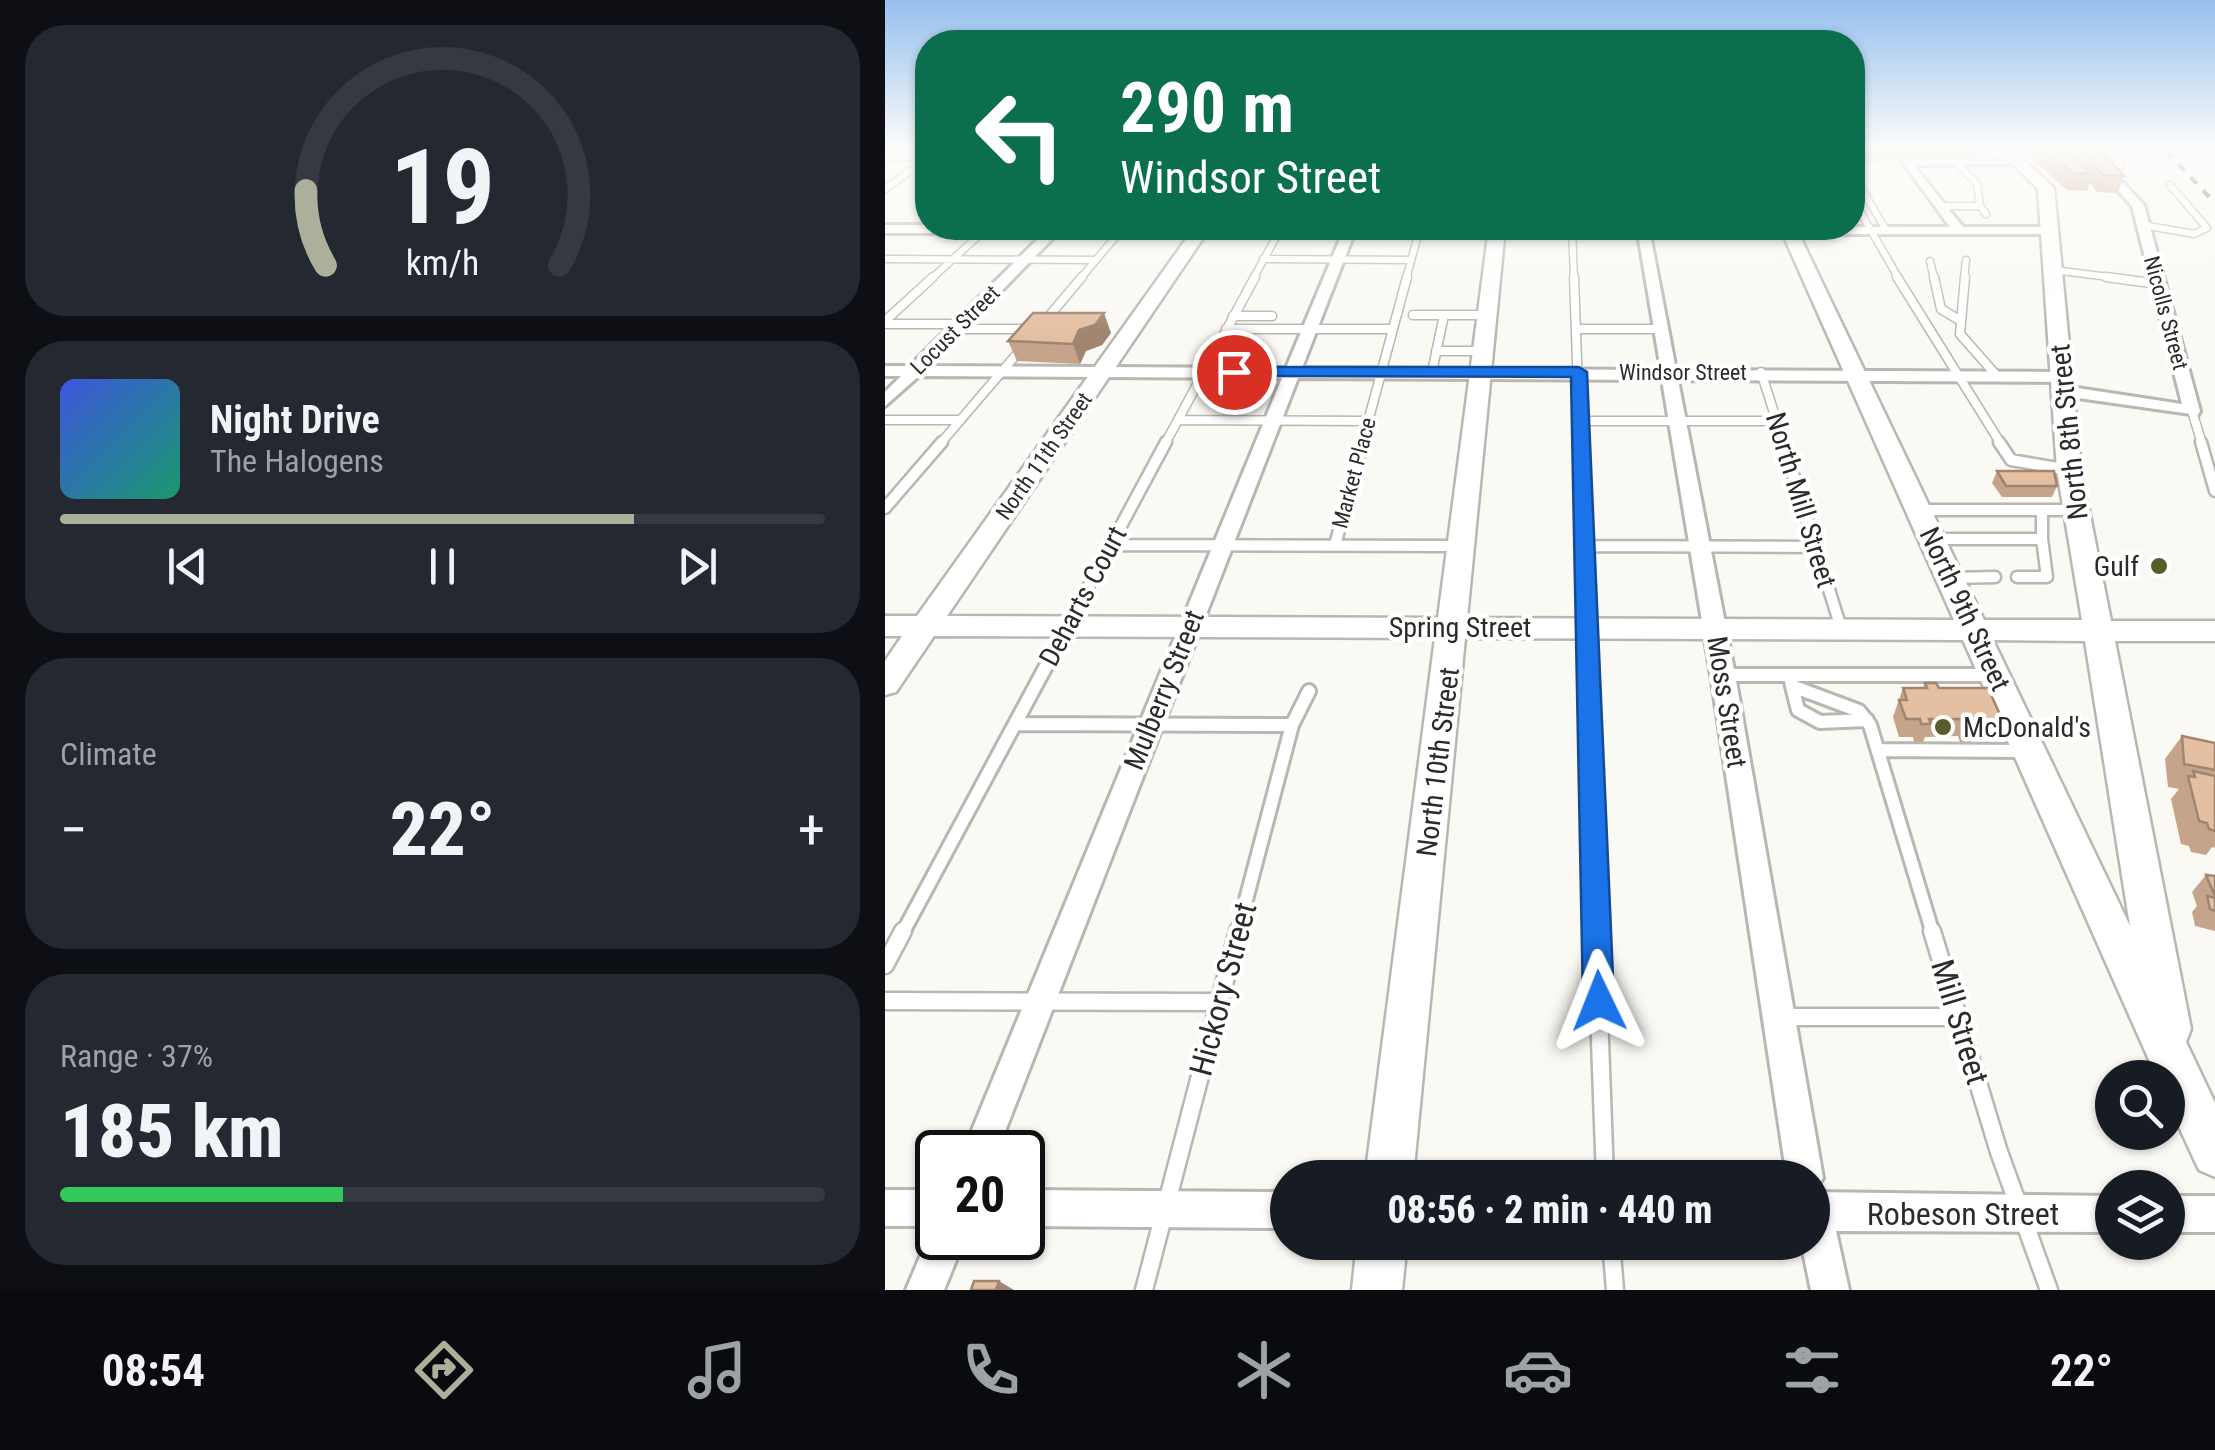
<!DOCTYPE html>
<meta charset="utf-8">
<style>
body{margin:0;font-family:"Roboto Condensed",sans-serif;background:#242831;color:#f1f3f6;height:100vh;display:flex;flex-direction:column;font-size:38px;white-space:nowrap}
*{box-sizing:border-box;margin:0}
p{font-size:32px;color:#9ea1a6}
.icon{flex:none;width:55px;height:55px;fill:none;stroke:currentColor;stroke-width:2;stroke-linecap:round;stroke-linejoin:round}
.map{position:relative;flex:1;overflow:hidden}
.drawer{display:flex;flex-direction:column;gap:25px;padding:25px;background:#0d0f14;width:885px}
.drawer>*{flex:none}
.top-card{position:absolute;left:30px;top:30px;width:950px;height:210px;border-radius:40px;box-shadow:0 2px 8px #0004;background:#0b6e4f;color:#fff;overflow:hidden}
.buttons{position:absolute;left:1210px;top:1060px;display:grid;gap:20px}
.buttons a{display:grid;place-items:center;width:90px;height:90px;border-radius:50%;background:#171b24;box-shadow:0 2px 8px #0004;font-size:50px}
.speed{position:absolute;left:30px;top:1130px;display:flex;gap:20px;font-size:50px;font-weight:700;text-align:center}
.speed>*{display:grid;place-content:center;width:130px;height:130px;border-radius:50%;background:#171b24;box-shadow:0 2px 8px #0004;line-height:1}
.speed .limit{border:5px solid #111;border-radius:15px;background:#fff;color:#111}
.pin{position:absolute;display:grid;place-items:center;width:85px;height:85px;color:#fff;margin:-42px;border:5px solid #fff;border-radius:50%;box-shadow:0 2px 10px #0007}
.me{position:absolute;width:110px;margin:-55px;rotate:358deg;stroke-linejoin:round;filter:drop-shadow(0 0 8px #0008)}
.turn{display:flex;align-items:center;gap:35px;height:210px;padding:0 40px;font-size:45px}
.turn .icon{width:130px;height:130px;stroke-width:2.5}
.turn b{display:block;font-size:70px;line-height:85px}
.big{font-size:75px;font-weight:800;line-height:1.1}
.drawer .card{flex:1;display:flex;flex-direction:column;justify-content:center;gap:15px;min-width:0;padding:0 35px;border-radius:40px;background:#242831}
.drawer .dial{align-items:center;gap:0}
.dial svg{height:260px;overflow:visible;fill:none;stroke:#363941;stroke-width:7;stroke-linecap:round;text-anchor:middle}
.dial text{fill:#f1f3f6;stroke:none}
.song{display:flex;align-items:center;gap:30px}
.cover{width:120px;height:120px;border-radius:15px;background:linear-gradient(135deg,hsl(230 70% 55%),hsl(160 70% 35%))}
.played{height:10px;border-radius:5px;background:linear-gradient(90deg,#acb09a 75%,#363941 75%)}
.keys{display:flex;justify-content:space-around;direction:ltr}
.heat{display:flex;justify-content:space-between;align-items:center;font-size:55px;direction:ltr}
.charge{height:15px;border-radius:8px;background:linear-gradient(90deg,#34c759 37%,#363941 0)}
.trip{position:absolute;left:385px;top:1160px;width:560px;height:100px;border-radius:50px;background:#171b24;box-shadow:0 2px 8px #0004;font-weight:800;line-height:100px;text-align:center}
.menu{display:flex;height:160px;justify-content:space-around;align-items:center;background:#090b0e;color:#9ea1a6}
.menu .icon{width:70px;height:70px}
.menu .active{color:#acb09a}
.menu b{font-size:45px;color:#f1f3f6}
main{display:flex;flex:1;min-height:0}
.map>svg:first-child{display:block}
.lines{fill:none;stroke-linecap:round;stroke-linejoin:round}
.lane-far4-casing{stroke:#b8b7b2;stroke-width:9}
.lane-far3-casing{stroke:#b8b7b2;stroke-width:11}
.lane-far2-casing{stroke:#b8b7b2;stroke-width:15}
.lane-far1-casing{stroke:#b8b7b2;stroke-width:18}
.lane-casing{stroke:#b8b7b2;stroke-width:21}
.street-casing{stroke:#b8b7b2;stroke-width:6}
.secondary-casing{stroke:#b8b7b2;stroke-width:5}
.lane-far4{stroke:#fff;stroke-width:6}
.lane-far3{stroke:#fff;stroke-width:8}
.lane-far2{stroke:#fff;stroke-width:10}
.lane-far1{stroke:#fff;stroke-width:12}
.lane{stroke:#fff;stroke-width:16}
.street{fill:#fff;fill-rule:evenodd}
.secondary{fill:#fff;fill-rule:evenodd}
.rail{stroke:#545451;stroke-width:4;stroke-dasharray:9 9;stroke-linecap:butt}
.wall{fill:#c5a48b}
.shaded-wall{fill:#a08671}
.building{fill:#e5bfa2;stroke:#a08671;stroke-width:2.5}
.route{fill:#1a73e8;stroke:#114b97;stroke-width:2.5}
.poi-dot{fill:#585d2a;stroke:#fff;stroke-width:4}
.labels{text-anchor:middle;dominant-baseline:central;stroke-width:9;stroke-linejoin:round;paint-order:stroke}
.far-street-label{font-size:22px;fill:#2b2b29;stroke:#fff}
.street-label{font-size:28px;fill:#2b2b29;stroke:#fff}
.poi-label{font-size:28px;fill:#2b2b29;stroke:#fff;text-anchor:end}
.near-street-label{font-size:32px;fill:#2b2b29;stroke:#fff}
</style>
<main>
<section class="drawer">
<div class="card dial"><svg viewBox="0 0 100 80">
<path d="M14 69A42 42 0 1 1 86 69"/>
<path d="M14 69A42 42 0 0 1 8 46" stroke="#acb09a"/>
<text x="50" y="56" font-size="32" font-weight="700">19</text>
<text x="50" y="72" font-size="11">km/h</text>
</svg></div>
<div class="card">
<div class="song"><i class="cover"></i><div><b>Night Drive</b><p>The Halogens</p></div></div>
<div class="played"></div>
<div class="keys"><svg class="icon" aria-label="previous" viewBox="0 0 24 24"><path d="M18 5L8 12l10 7zM5 5v14"/></svg><svg class="icon" aria-label="pause" viewBox="0 0 24 24"><path d="M8 5v14M16 5v14"/></svg><svg class="icon" aria-label="next" viewBox="0 0 24 24"><path d="M6 5l10 7-10 7zM19 5v14"/></svg></div>
</div>
<div class="card"><p>Climate</p>
<div class="heat"><a>−</a><b class="big">22°</b><a>+</a></div>
</div>
<div class="card"><p>Range · 37%</p><b class="big">185 km</b><div class="charge"></div></div>
</section>
<div class="map">
<svg width="1330" height="1290" viewBox="0 0 1330 1290">
<rect width="100%" height="100%" fill="#faf9f4"/>
<g class="lines">
<defs>
<path id="lane-far4" d="M1093 151 1099 157
M0 157H42
M1070 161 1092 184 1095 206 1101 214
M1215 165H1237L1225 151
M968 174 1001 230
M0 189 42 159
M968 199 1014 279
M1055 206H1095
M1258 225 1309 234 1322 228 1285 185
M687 228 689 279
M0 259 211 260
M378 259 526 260
M1045 261 1049 279
M1168 270 1240 279
M46 279 102 228
M195 279 238 228
M368 279 396 228
M521 279 535 228
M1079 279 1081 260"/>
<path id="lane-far3" d="M689 277 695 444
M1012 277 1116 444
M1049 277 1056 309 1076 321
M1080 277 1075 334 1111 375
M1221 277 1274 284
M528 315H603
M348 316H387
M0 321 48 277
M159 322 197 277
M0 324H77
M72 329H148
M341 329H508
M692 329H777
M551 351H599
M547 372 559 315
M876 372 899 444
M1307 411 1317 444
M0 420H75
M293 420 484 421
M696 421H892
M55 444 137 348
M280 444 370 277
M477 444 522 277"/>
<path id="lane-far2" d="M694 442 702 658
M898 442 956 628
M1114 442 1126 460 1184 470
M1316 442 1330 491
M0 508 57 442
M1035 510H1191
M1049 539H1157V510
M226 545 576 546
M450 545 478 442
M700 546 931 547
M1132 577H1162L1157 539
M1067 578 1110 577
M165 658 281 442"/>
<path id="lane-far1" d="M702 655 712 934
M838 675H1109
M905 675 907 686 974 711 985 725 1048 934
M907 686 913 710 935 722 982 720
M130 724 407 725
M993 750 1139 751
M17 934 167 655
M352 934 407 725 424 691"/>
<path id="lane" d="M711 931 720 1178
M1047 931 1114 1152 1164 1290
M0 965 18 931
M0 1001 335 1002
M898 1017H1073
M726 1242 730 1290
M259 1290 353 931"/>
<path id="street" d="M1197 151H1208L1259 205 1315 411 1313 415 1179 396 1171 391 1179 386 1297 404 1247 206Z
M1135 159 1131 164 1028 165 1078 227H1164L1168 228V234H765L791 370 1175 372 1183 377 1175 382 793 380 850 675 938 1178 929 1192 1228 1196V1232L951 1231 964 1290H926L916 1242H928V1178H902L826 675 777 380 413 378 112 1152H78L397 378 34 376 0 406V392L16 376H0V366H25L159 233H0V225L1065 227 1016 160ZM173 233 457 234 401 368 43 366ZM469 234H753L776 370 417 368Z
M0 1190H52V1238H80L59 1290H21L48 1226H0Z
M138 1190 402 1192V1228L138 1226Z
M1282 1196H1330V1232H1282Z"/>
<path id="secondary" d="M1114 151H1129L1169 188 1196 470 1226 621H1330V641H1230L1306 1029 1301 1042 1330 1103V1177L1314 1170 1282 1101V1078H1272L1078 640 580 638 528 1178H480L550 638 49 636 11 692 0 695V661L17 636H0V616H32L309 228H325L62 616 553 618 604 228H620L582 618 1069 620 895 228H911L1099 620H1197L1172 470 1153 189ZM1108 640 1200 641 1245 926Z
M472 1242H522L517 1290H467Z"/>
</defs>
<use href="#lane-far4" class="lane-far4-casing"/>
<use href="#lane-far3" class="lane-far3-casing"/>
<use href="#lane-far2" class="lane-far2-casing"/>
<use href="#lane-far1" class="lane-far1-casing"/>
<use href="#lane" class="lane-casing"/>
<use href="#street" class="street-casing"/>
<use href="#secondary" class="secondary-casing"/>
<use href="#lane-far4" class="lane-far4"/>
<use href="#lane-far3" class="lane-far3"/>
<use href="#lane-far2" class="lane-far2"/>
<use href="#lane-far1" class="lane-far1"/>
<use href="#lane" class="lane"/>
<use href="#street" class="street"/>
<use href="#secondary" class="secondary"/>
<path class="rail" d="M1281 151 1330 203"/>
</g>
<path class="wall" d="M968 151H1089L1087 159H1017L1012 153 1011 160 984 162H968Z
M1138 151H1215L1239 176 1233 193 1212 192 1205 183 1202 191 1182 190Z
M226 333 217 345 201 351 195 364 132 361 123 341Z
M1112 471 1172 486 1167 497H1117L1107 483Z
M1040 683 1117 719 1109 737H1091L1088 742H1075L1073 736 1040 737 1038 742H1029L1028 737H1014L1008 717 1018 688H1038Z
M1297 736 1330 743V848L1327 847 1321 855 1306 852 1304 846 1296 844 1286 799 1294 789 1283 787 1280 759Z
M1321 875 1330 876V931L1310 926 1307 912 1312 906 1307 892Z"/>
<path class="shaded-wall" d="M219 313 226 333 217 345 201 351 195 364 188 344 194 330Z
M114 1281 129 1290H111Z"/>
<path class="building" d="M968 151H1012L1013 152 968 153Z
M1162 151H1179L1208 174 1188 173Z
M1198 151H1215L1239 176 1218 175Z
M148 313H219L210 325 194 330 188 344 123 341Z
M1112 471H1169L1172 486H1121Z
M1040 683H1051L1054 688H1103L1117 719H1094L1096 724H1084L1081 719H1044L1046 724H1036L1035 719H1021L1014 700H1022L1018 688H1042Z
M1297 736 1330 743V770L1299 764Z
M1308 771 1330 776V831L1324 829 1322 823 1314 821 1303 776 1310 777Z
M1321 875 1330 876V896Z
M1322 896 1330 898V911L1325 909Z
M89 1281H114L111 1290H86Z"/>
<linearGradient id="sky" x2="0" y2="1"><stop stop-color="#95bfee"/><stop offset="0.45" stop-color="#fdfcfa"/><stop offset="1" stop-color="#fdfcfa" stop-opacity="0"/></linearGradient>
<rect width="1330" height="332" fill="url(#sky)"/>
<path class="route" d="M694 367 702 372 729 1001 725 1011 714 1016 702 1011 698 1001 686 377 349 376 341 372 349 367Z"/>
<g class="poi-dot">
<circle cx="1274" cy="566" r="10"/>
<circle cx="1058" cy="727" r="10"/>
</g>
<g class="labels">
<g class="far-street-label">
<text transform="translate(1281 313) rotate(75)">Nicolls Street</text>
<text transform="translate(70 330) rotate(-45)">Locust Street</text>
<text x="798" y="372">Windsor Street</text>
<text transform="translate(159 456) rotate(-55)">North 11th Street</text>
<text transform="translate(469 473) rotate(-75)">Market Place</text>
</g>
<g class="street-label">
<text transform="translate(1184 432) rotate(-96)">North 8th Street</text>
<text transform="translate(916 500) rotate(73)">North Mill Street</text>
<text transform="translate(198 596) rotate(-62)">Deharts Court</text>
<text transform="translate(1080 609) rotate(65)">North 9th Street</text>
<text x="575" y="627">Spring Street</text>
<text transform="translate(279 690) rotate(-68)">Mulberry Street</text>
<text transform="translate(842 702) rotate(81)">Moss Street</text>
<text transform="translate(553 762) rotate(-83)">North 10th Street</text>
</g>
<g class="poi-label">
<text x="1254" y="566">Gulf</text>
<text x="1078" y="727" text-anchor="start">McDonald's</text>
</g>
<g class="near-street-label">
<text transform="translate(338 989) rotate(-75)">Hickory Street</text>
<text transform="translate(1075 1022) rotate(73)">Mill Street</text>
<text x="1078" y="1214">Robeson Street</text>
</g>
</g>
</svg>
<div class="buttons">
<a><svg class="icon" aria-label="search" viewBox="0 0 24 24"><circle cx="10" cy="10" r="6"/><path d="M15 15l6 6"/></svg></a>
<a><svg class="icon" aria-label="layers" viewBox="0 0 24 24"><path d="M12 4l9 5-9 5-9-5zM3 14l9 5 9-5"/></svg></a>
</div>
<div class="speed"><div class="limit">20</div></div>
<div class="pin" style="left:349px;top:372px;background:#d93025"><svg class="icon" aria-label="arrive" viewBox="0 0 24 24"><path d="M6 21V4h12l-3 4 3 4H6"/></svg></div>
<svg class="me" style="left:714px;top:1001px" viewBox="-20 -20 40 40"><path d="M0-17L14 15 0 8-14 15z" fill="#1a73e8" stroke="#fff" stroke-width="4"/></svg>
<div class="trip">08:56 · 2 min · 440 m</div>
<div class="top-card">
<div class="turn"><svg class="icon" aria-label="left" viewBox="0 0 24 24"><path d="M17 20v-9H6M10 6l-5 5 5 5"/></svg><div><b>290 m</b>Windsor Street</div></div>
</div>
</div>
</main>
<nav class="menu">
<b>08:54</b>
<svg class="icon active" aria-label="directions" viewBox="0 0 24 24"><path d="M12 3l9 9-9 9-9-9zM9 14v-3h6M13 9l2 2-2 2"/></svg>
<svg class="icon" aria-label="music" viewBox="0 0 24 24"><path d="M9 18V5l10-2v13"/><circle cx="6" cy="18" r="3"/><circle cx="16" cy="16" r="3"/></svg>
<svg class="icon" aria-label="phone" viewBox="0 0 24 24"><path d="M5 4h4l2 5-3 2q2 4 5 5l2-3 5 2v4C11 20 4 13 5 4z"/></svg>
<svg class="icon" aria-label="climate" viewBox="0 0 24 24"><path d="M12 3v18M4 7l16 10M4 17L20 7"/></svg>
<svg class="icon" aria-label="car" viewBox="0 0 24 24"><path d="M5 17H2v-5l4-1 3-4h7l3 4 3 1v5h-3M9 17h6M6 11h13"/><circle cx="7" cy="17" r="2"/><circle cx="17" cy="17" r="2"/></svg>
<svg class="icon" aria-label="filters" viewBox="0 0 24 24"><path d="M4 7h16M4 17h16"/><circle cx="9" cy="7" r="2"/><circle cx="15" cy="17" r="2"/></svg>
<b>22°</b>
</nav>
